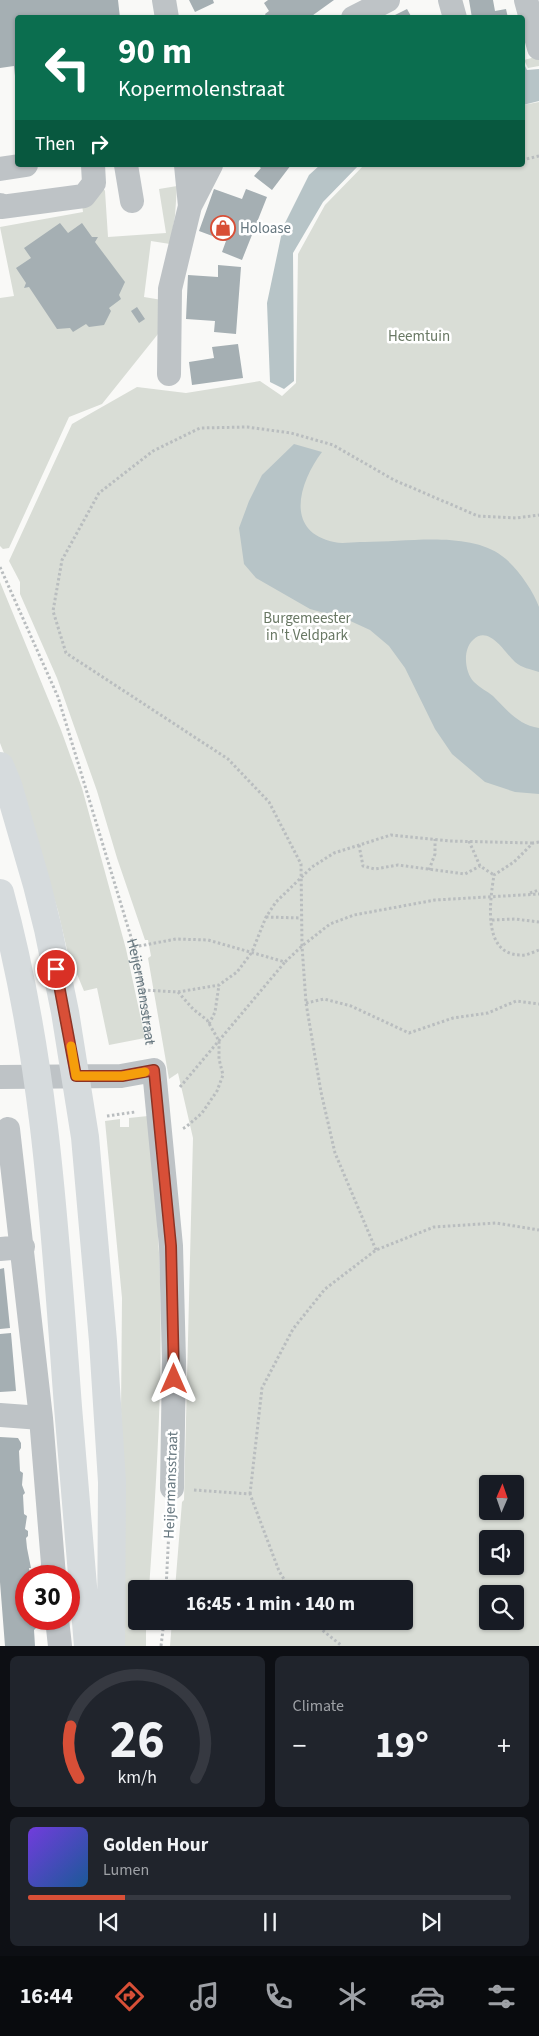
<!DOCTYPE html>
<meta charset="utf-8">
<style>
body{margin:0;font-family:"Source Sans 3",sans-serif;background:#20242c;color:#f1f3f6;height:100vh;display:flex;flex-direction:column;font-size:19px;white-space:nowrap}
*{box-sizing:border-box;margin:0}
p{font-size:16px;color:#9ea1a6}
.icon{flex:none;width:28px;height:28px;fill:none;stroke:currentColor;stroke-width:2;stroke-linecap:round;stroke-linejoin:round}
.map{position:relative;height:1646px;overflow:hidden}
.sheet{display:flex;flex-direction:column;gap:10px;padding:10px;background:#0d0f14;flex:1}
.sheet>*{flex:none}
.guide{position:absolute;left:15px;top:15px;width:510px;height:152px;border-radius:5px;box-shadow:0 1px 4px #0004;background:#0b6e4f;color:#fff;overflow:hidden}
.needle{width:32px;rotate:2deg}
.fabs{position:absolute;left:479px;top:1475px;display:grid;gap:10px}
.fabs a{display:grid;place-items:center;width:45px;height:45px;border-radius:5px;background:#171b24;box-shadow:0 1px 4px #0004;font-size:25px}
.speed{position:absolute;left:15px;top:1565px;display:flex;gap:10px;font-size:25px;font-weight:700;text-align:center}
.speed>*{display:grid;place-content:center;width:65px;height:65px;border-radius:50%;background:#171b24;box-shadow:0 1px 4px #0004;line-height:1}
.speed .limit{border:8px solid #d22;background:#fff;color:#111}
.pin{position:absolute;display:grid;place-items:center;width:42px;height:42px;color:#fff;margin:-21px;border:2px solid #fff;border-radius:50%;box-shadow:0 1px 5px #0007}
.me{position:absolute;width:55px;margin:-28px;rotate:0deg;stroke-linejoin:round;filter:drop-shadow(0 0 4px #0008)}
.turn{display:flex;align-items:center;gap:18px;height:105px;padding:0 20px;font-size:22px}
.turn .icon{width:65px;height:65px;stroke-width:2.5}
.turn b{display:block;font-size:35px;line-height:42px}
.then{display:flex;align-items:center;height:48px;padding:0 20px;background:#0003;gap:10px;font-size:19px}
.big{font-size:38px;font-weight:700;line-height:1.1}
.sheet .tile{flex:1;display:flex;flex-direction:column;justify-content:center;gap:8px;min-width:0;padding:0 18px;border-radius:8px;background:#20242c}
.sheet .dial{align-items:center;gap:0}
.dial svg{height:130px;overflow:visible;fill:none;stroke:#363941;stroke-width:7;stroke-linecap:round;text-anchor:middle}
.dial text{fill:#f1f3f6;stroke:none}
.song{display:flex;align-items:center;gap:15px}
.cover{width:60px;height:60px;border-radius:8px;background:linear-gradient(135deg,hsl(260 70% 55%),hsl(210 70% 35%))}
.played{height:5px;border-radius:2px;background:linear-gradient(90deg,#d84f37 20%,#363941 20%)}
.keys{display:flex;justify-content:space-around;direction:ltr}
.heat{display:flex;justify-content:space-between;align-items:center;font-size:28px;direction:ltr}
.sheet .tiles{flex:1;display:grid;gap:10px;grid-template-columns:1fr 1fr}
.tile:last-child{grid-column:span 2}
.trip{position:absolute;left:128px;top:1580px;width:285px;height:50px;border-radius:5px;background:#171b24;box-shadow:0 1px 4px #0004;font-weight:700;line-height:50px;text-align:center}
.dock{display:flex;height:80px;justify-content:space-around;align-items:center;background:#090b0e;color:#9ea1a6}
.dock .icon{width:35px;height:35px}
.dock .on{color:#d84f37}
.dock b{font-size:22px;color:#f1f3f6}
.map>svg:first-child{display:block}
.green{fill:#d9ddd6;fill-rule:evenodd}
.water{fill:#b7c4c7}
.building{fill:#a5afb3}
.lines{fill:none;stroke-linecap:round;stroke-linejoin:round}
.path{stroke:#b9bdbf;stroke-width:3;stroke-dasharray:2.5 2.5;stroke-linecap:butt}
.minor{stroke:#bec3c6;stroke-width:24}
.secondary{stroke:#d6dbdd;stroke-width:28}
.route-casing{stroke:#8c3324;stroke-width:12}
.route{stroke:#d84f37;stroke-width:9}
.slow{stroke:#f59e0b;stroke-width:9}
.labels{text-anchor:middle;dominant-baseline:central;stroke-width:5;stroke-linejoin:round;paint-order:stroke}
.poi-label{font-size:15px;fill:#66777f;stroke:#fff;text-anchor:start}
.park-label{font-size:15px;fill:#697864;stroke:#fff}
.street-label{font-size:15px;fill:#66777f;stroke:#fff}
</style>
<div class="map">
<svg width="539" height="1646" viewBox="0 0 539 1646">
<rect width="100%" height="100%" fill="#f9f9f7"/>
<path class="green" d="M539 56V66L528 68 524 60Z
M539 102V1646H170L172 1621H404V1589H175L182 1502 184 1500 193 1138 178 1073 169 1079 148 958 151 956 148 940H145L117 858 97 791 57 678 20 594V582L9 561 72 424 137 387 186 393 260 381 282 396 296 383 298 254 325 205 364 165H522L523 105ZM488 1484H515V1511H488ZM488 1539H515V1566H488ZM488 1594H515V1621H488Z
M101 184 105 191 108 237 166 233 159 189 177 186 175 216 170 244 151 241 144 297 162 300 158 334 102 404 69 417 9 548 3 549 0 546V298L14 296 0 227 83 212 82 204Z
M0 582 61 730 82 788 126 949 145 1038 109 1045 97 988 84 991 67 950 58 911 32 826 0 743Z
M148 1116C153 1171 159 1227 160 1282 163 1385 156 1487 149 1589H136V1621H146V1646H125V1521L121 1411 122 1298 105 1121 120 1119V1127H129V1118Z"/>
<path class="water" d="M523 62 527 70 539 69V101L523 105Z
M320 165H359L323 202 293 253 294 381 284 389 270 382 267 303 283 227 309 175Z
M294 444 322 452C300 481 283 531 334 542 342 544 352 542 360 542 402 543 467 530 502 556 516 566 533 590 539 607 539 617 539 659 539 672 530 669 522 668 515 662 505 653 489 624 473 640 462 650 465 673 474 682 480 688 487 691 493 696 507 710 518 725 539 728V794L515 792 485 782 452 754 435 729 405 668 389 646 370 630 346 619 310 609 256 578 244 564 239 528 249 501 262 475Z"/>
<path class="building" d="M0 0H118L120 18H18L16 86 14 66 0 68Z
M189 0H213L214 3 195 12Z
M268 0H334L309 18H267L265 14 269 11 264 3Z
M469 0H493L495 11 506 9 508 18H472Z
M407 9 412 18H389Z
M257 165H291L272 190 254 176 261 168Z
M214 189 242 199 246 189 267 197 242 260 222 252 226 241 199 231Z
M60 223 68 233 82 223 92 237H98L95 242 125 282 119 295 121 299 109 308 111 311 104 325 89 327 86 324 73 332 70 328 57 329 29 287 24 288 26 283 16 268 31 258 24 248Z
M218 265 241 267 236 334 214 332 215 321 186 319 188 275 218 277Z
M137 307 145 319 139 323 131 311Z
M238 344 243 378 192 385 189 362 214 358 212 347Z
M4 1268 10 1328 0 1329V1269Z
M11 1333 16 1391 0 1392V1334Z
M0 1437 18 1438 21 1443V1448L19 1451 20 1471 23 1473 22 1485 25 1493 23 1495 24 1514 27 1516 25 1529 28 1531V1536L26 1538 27 1548 31 1568H29L30 1576H26V1619H33L36 1622V1628L34 1630 35 1646H5L0 1582Z"/>
<g class="lines">
<g class="path">
<path d="M522 160 539 156"/>
<path id="s1" d="M0 567 58 697 134 947 143 990 151 1047"/>
<path d="M469 841 480 866 494 875"/>
<path d="M539 842 533 843 514 862 494 875C490 901 482 954 520 955 526 956 533 952 539 950"/>
<path d="M359 845 363 866 375 869 398 865 465 874 480 866"/>
<path d="M429 870 435 854V839"/>
<path d="M530 893 539 890"/>
<path d="M266 917 301 918"/>
<path d="M492 920 515 919 539 922"/>
<path d="M134 947 176 939 208 940 285 962 302 946 330 924 354 915 435 900 539 894"/>
<path d="M143 990 178 992 193 1009 207 1020 219 1041V1059L223 1075 217 1091 202 1113 186 1127 182 1129"/>
<path d="M178 992 219 985 237 972 252 952 266 917 276 902 312 867 334 853 391 835 449 841 533 843"/>
<path d="M306 1003 324 999 351 1006 409 1033 453 1018 488 1013 516 1001 539 1004"/>
<path d="M209 1024 215 1012 219 985"/>
<path d="M180 1087 285 962"/>
<path d="M107 1116 135 1112"/>
<path d="M376 1250 335 1153 321 1092 306 1003 302 946 301 864 269 802 228 759 66 653 53 611 62 560 99 493 153 451 200 428 247 427 291 433 333 445 394 480 478 516 516 518 539 515"/>
<path d="M194 1490 250 1494 279 1571 290 1589"/>
<path d="M250 1494 262 1388 293 1329 325 1289 376 1250 434 1227 496 1223 539 1230"/>
<path d="M166 1589 170 1509"/>
<path d="M311 1621 342 1646"/>
<path d="M161 1646 164 1621"/>
</g>
<path class="minor" d="M164 0 167 18
M450 0 455 18
M526 0 539 48
M353 18 388 0
M126 165 132 201
M186 165 190 206
M0 169 26 165
M0 205 1 207 84 196 94 183 93 165
M169 374 170 289 190 206 211 165
M0 1077 121 1076 154 1070 171 1246 174 1361 172 1488
M8 1129 41 1418 54 1576
M0 1249 23 1247
M0 1415 41 1418
M57 1619 60 1646"/>
<path class="secondary" d="M0 766 8 785 37 885 48 929 65 1012 85 1137 103 1341 112 1482 111 1646
M0 893C46 1062 55 1233 68 1407 74 1486 81 1566 88 1646"/>
</g>
<g class="lines">
<defs>
<path id="route" d="M56 969 76 1076H122L154 1070 171 1246 174 1379"/>
</defs>
<use href="#route" class="route-casing"/>
<use href="#route" class="route"/>
<path class="slow" d="M71 1046 76 1076H122L145 1072"/>
</g>
<defs>
<symbol id="shop-ring" viewBox="-11 -11 22 22"><circle r="9.5" fill="#fff" stroke="#d84f37" stroke-width="1.5"/><path d="M-5-2.5h2.3a2.7 3.5 0 0 1 5.4 0H5L5.5 6h-11ZM-1.5-2.5h3a1.5 2.3 0 0 0-3 0Z" fill="#d84f37"/></symbol>
</defs>
<g fill-rule="evenodd">
<use href="#shop-ring" x="209" y="214" width="28" height="28"/>
</g>
<g class="labels">
<g class="poi-label">
<text x="240" y="228">Holoase</text>
</g>
<g class="park-label">
<text x="419" y="336">Heemtuin</text>
<text x="307" y="618">Burgemeester<tspan x="307" dy="17">in 't Veldpark</tspan></text>
</g>
<g class="street-label">
<text stroke="none"><textPath href="#s1" startOffset="449">Heijermansstraat</textPath></text>
<text transform="translate(171 1485) rotate(-88)">Heijermansstraat</text>
</g>
</g>
</svg>
<div class="fabs">
<a><svg class="needle" viewBox="-14 -14 28 28"><path d="M0-13l5 13h-10z" fill="#e53935"/><path d="M0 13l5-13h-10z" fill="#9ea1a6"/></svg></a>
<a><svg class="icon" aria-label="sound" viewBox="0 0 24 24"><path d="M4 9h4l5-4v14l-5-4H4zM17 9q2 3 0 6"/></svg></a>
<a><svg class="icon" aria-label="search" viewBox="0 0 24 24"><circle cx="10" cy="10" r="6"/><path d="M15 15l6 6"/></svg></a>
</div>
<div class="speed"><div class="limit">30</div></div>
<div class="pin" style="left:56px;top:969px;background:#d93025"><svg class="icon" aria-label="arrive" viewBox="0 0 24 24"><path d="M6 21V4h12l-3 4 3 4H6"/></svg></div>
<svg class="me" style="left:174px;top:1379px" viewBox="-20 -20 40 40"><path d="M0-17L14 15 0 8-14 15z" fill="#d84f37" stroke="#fff" stroke-width="4"/></svg>
<div class="trip">16:45 · 1 min · 140 m</div>
<div class="guide">
<div class="turn"><svg class="icon" aria-label="left" viewBox="0 0 24 24"><path d="M17 20v-9H6M10 6l-5 5 5 5"/></svg><div><b>90 m</b>Kopermolenstraat</div></div>
<div class="then">Then<svg class="icon" aria-label="right" viewBox="0 0 24 24"><path d="M7 20v-9h11M14 6l5 5-5 5"/></svg></div>
</div>
</div>
<section class="sheet">
<div class="tiles">
<div class="tile dial"><svg viewBox="0 0 100 80">
<path d="M14 69A42 42 0 1 1 86 69"/>
<path d="M14 69A42 42 0 0 1 9 37" stroke="#d84f37"/>
<text x="50" y="56" font-size="32" font-weight="700">26</text>
<text x="50" y="72" font-size="11">km/h</text>
</svg></div>
<div class="tile"><p>Climate</p>
<div class="heat"><a>−</a><b class="big">19°</b><a>+</a></div>
</div>
<div class="tile">
<div class="song"><i class="cover"></i><div><b>Golden Hour</b><p>Lumen</p></div></div>
<div class="played"></div>
<div class="keys"><svg class="icon" aria-label="previous" viewBox="0 0 24 24"><path d="M18 5L8 12l10 7zM5 5v14"/></svg><svg class="icon" aria-label="pause" viewBox="0 0 24 24"><path d="M8 5v14M16 5v14"/></svg><svg class="icon" aria-label="next" viewBox="0 0 24 24"><path d="M6 5l10 7-10 7zM19 5v14"/></svg></div>
</div>
</div>
</section>
<nav class="dock">
<b>16:44</b>
<svg class="icon on" aria-label="directions" viewBox="0 0 24 24"><path d="M12 3l9 9-9 9-9-9zM9 14v-3h6M13 9l2 2-2 2"/></svg>
<svg class="icon" aria-label="music" viewBox="0 0 24 24"><path d="M9 18V5l10-2v13"/><circle cx="6" cy="18" r="3"/><circle cx="16" cy="16" r="3"/></svg>
<svg class="icon" aria-label="phone" viewBox="0 0 24 24"><path d="M5 4h4l2 5-3 2q2 4 5 5l2-3 5 2v4C11 20 4 13 5 4z"/></svg>
<svg class="icon" aria-label="climate" viewBox="0 0 24 24"><path d="M12 3v18M4 7l16 10M4 17L20 7"/></svg>
<svg class="icon" aria-label="car" viewBox="0 0 24 24"><path d="M5 17H2v-5l4-1 3-4h7l3 4 3 1v5h-3M9 17h6M6 11h13"/><circle cx="7" cy="17" r="2"/><circle cx="17" cy="17" r="2"/></svg>
<svg class="icon" aria-label="filters" viewBox="0 0 24 24"><path d="M4 7h16M4 17h16"/><circle cx="9" cy="7" r="2"/><circle cx="15" cy="17" r="2"/></svg>
</nav>
